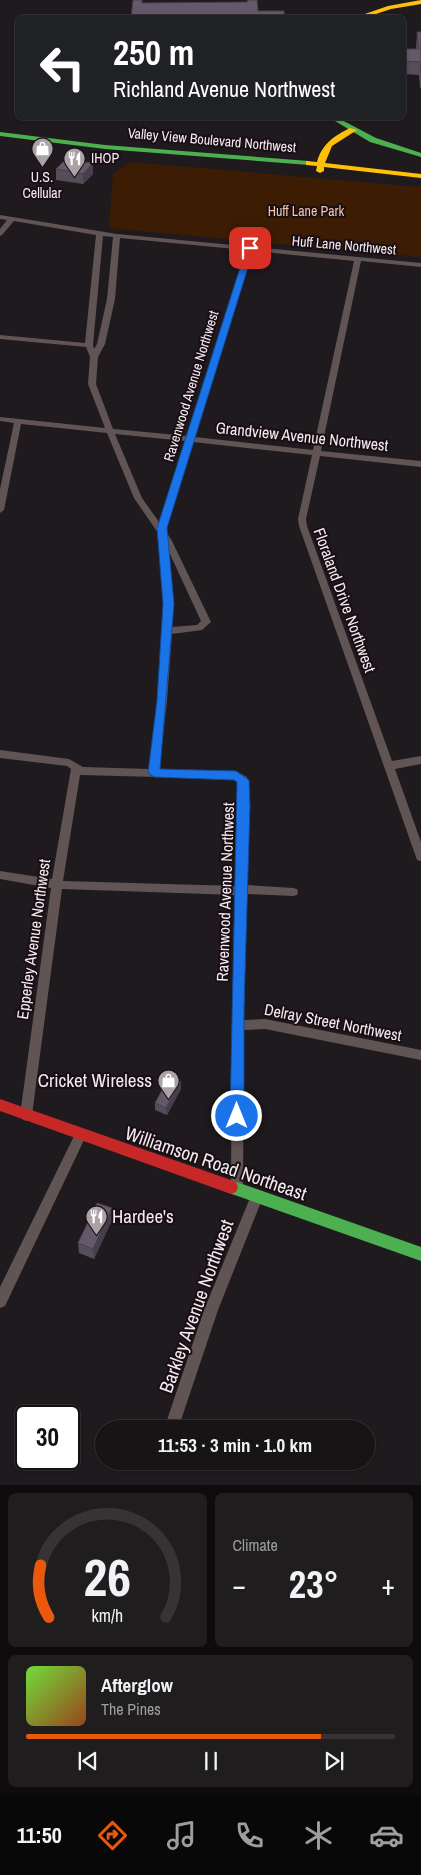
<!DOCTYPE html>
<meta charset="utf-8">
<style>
body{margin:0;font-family:"Archivo Narrow",sans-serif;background:#201d1f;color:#f1f3f6;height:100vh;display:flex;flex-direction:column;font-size:19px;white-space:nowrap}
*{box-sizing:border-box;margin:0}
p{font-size:16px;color:#9e9ea1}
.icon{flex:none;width:28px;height:28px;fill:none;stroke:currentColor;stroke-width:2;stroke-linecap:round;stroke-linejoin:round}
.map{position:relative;height:1485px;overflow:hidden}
.panel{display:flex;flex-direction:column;gap:8px;padding:8px;background:#0d0b0c;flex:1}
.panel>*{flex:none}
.guide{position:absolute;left:15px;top:15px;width:391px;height:105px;border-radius:8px;box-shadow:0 1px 4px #0004,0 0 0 1px #363335;background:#202124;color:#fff;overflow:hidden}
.speed{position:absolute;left:15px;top:1405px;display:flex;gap:10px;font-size:25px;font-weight:700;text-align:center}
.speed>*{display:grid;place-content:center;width:65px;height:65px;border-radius:50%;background:#171416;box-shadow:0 1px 4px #0004,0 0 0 1px #363335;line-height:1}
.speed .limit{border:2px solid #111;border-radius:8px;background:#fff;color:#111}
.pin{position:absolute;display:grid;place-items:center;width:42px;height:42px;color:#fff;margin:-21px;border-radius:10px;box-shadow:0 2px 8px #0006}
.me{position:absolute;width:55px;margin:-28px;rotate:0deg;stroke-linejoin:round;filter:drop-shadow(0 0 4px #0008)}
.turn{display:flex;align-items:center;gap:18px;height:105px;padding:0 15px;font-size:22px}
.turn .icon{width:65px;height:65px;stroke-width:2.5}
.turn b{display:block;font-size:35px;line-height:42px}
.big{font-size:38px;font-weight:700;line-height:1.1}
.panel .card{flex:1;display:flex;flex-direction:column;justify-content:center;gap:8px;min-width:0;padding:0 18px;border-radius:8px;background:#201d1f}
.panel .dial{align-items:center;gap:0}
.dial svg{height:130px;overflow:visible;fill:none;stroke:#363335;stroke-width:7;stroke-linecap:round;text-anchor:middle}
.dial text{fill:#f1f3f6;stroke:none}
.song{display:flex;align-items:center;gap:15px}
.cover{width:60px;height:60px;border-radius:8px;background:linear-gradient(135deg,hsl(100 70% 55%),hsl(20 70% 35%))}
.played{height:5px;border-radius:2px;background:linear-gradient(90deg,#ea580c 80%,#363335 80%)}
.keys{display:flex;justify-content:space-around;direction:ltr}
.heat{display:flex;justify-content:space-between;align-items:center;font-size:28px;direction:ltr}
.panel .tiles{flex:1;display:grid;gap:8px;grid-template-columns:1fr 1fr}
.card:last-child{grid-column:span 2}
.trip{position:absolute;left:95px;top:1420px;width:280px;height:50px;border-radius:25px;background:#171416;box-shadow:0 1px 4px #0004,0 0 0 1px #363335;font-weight:700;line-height:50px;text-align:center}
.tabs{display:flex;height:80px;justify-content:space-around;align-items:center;background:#090809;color:#9e9ea1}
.tabs .icon{width:35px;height:35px}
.tabs .active{color:#ea580c}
.tabs b{font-size:22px;color:#f1f3f6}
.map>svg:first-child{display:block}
.green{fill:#3c1d04}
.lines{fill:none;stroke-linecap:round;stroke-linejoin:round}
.street{fill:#615454;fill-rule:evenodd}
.fast{fill:#4caf50;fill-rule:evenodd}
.slow{fill:#ffc107;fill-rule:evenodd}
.jam{fill:#c62828;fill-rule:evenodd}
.wall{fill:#564d5b}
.shaded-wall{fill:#463e4a}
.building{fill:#64596a;stroke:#463e4a}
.route{fill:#1a73e8;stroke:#114b97}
.labels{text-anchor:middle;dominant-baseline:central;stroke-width:4;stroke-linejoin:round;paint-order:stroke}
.far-street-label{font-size:14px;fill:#f3ebef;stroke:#190e14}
.far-poi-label{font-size:14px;fill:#f3ebef;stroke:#190e14;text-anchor:start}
.far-park-label{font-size:14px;fill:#f3c7aa;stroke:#190e14}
.street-label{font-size:16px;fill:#f3ebef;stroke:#190e14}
.near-poi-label{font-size:19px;fill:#f3ebef;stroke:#190e14;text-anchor:end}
.near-street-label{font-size:19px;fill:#f3ebef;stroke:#190e14}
</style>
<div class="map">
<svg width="421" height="1485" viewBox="0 0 421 1485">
<rect width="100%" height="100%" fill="#1f1a1d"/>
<path class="green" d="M130 162 421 187V257L109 228 113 174Z"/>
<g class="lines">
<path class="street" d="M0 215 117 234 421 263V267L361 261 321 451 421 461V467L320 456 306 519 307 526 392 761 421 756V764L395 769 421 842V861L417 860 416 857 299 526 298 519 312 455 193 442 166 528 167 533 172 541 211 622 202 630 172 634 167 701 159 770 236 771 247 777 249 806 247 885 293 888 297 889 298 892 297 895 293 896 247 894 244 1020 265 1019 421 1050V1060L265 1029 244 1030 243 1189 241 1193 237 1195 233 1193 231 1189 232 1006 236 895 62 889 32 1115 30 1119 26 1121 22 1119 20 1115 51 888 0 879V871L52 879 71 769 67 766 0 758V750L69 759 83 767 149 769 157 701 164 604 158 533 134 498 107 433 21 424 4 510 0 513V489L14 423 0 421V417L105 428 88 384 90 357 86 347 0 339V335L85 343 96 235 14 221 2 235 0 236V229L7 220 0 219ZM103 236 113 237 107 299 97 344 94 349 93 345ZM120 238 246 250 187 436 113 429 96 384 98 357 105 344 115 299ZM253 251 354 261 313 450 195 437ZM115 434 185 441 159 522 142 498ZM169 552 201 621 197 625 172 627 174 604ZM80 775 234 779 238 782 239 806 236 886 63 881Z
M81 1128 85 1130 87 1134 85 1138 5 1306 0 1308V1287L77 1130Z
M257 1191 262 1193 263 1197 218 1310 178 1429H164L204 1310 252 1193Z"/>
<path class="fast" d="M330 118H338L376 138 421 153V157L370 142Z
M0 132 105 145 309 161 313 163 309 165 105 149 0 136Z
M231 1180 421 1247V1261L226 1192 224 1187 226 1182Z"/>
<path class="slow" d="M421 0V4L391 9 364 18H353L388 6Z
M350 128 357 130 332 146 325 163 421 174V178L324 167V171L320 173 316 171 317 166 306 165V161L317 162C322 144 334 136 350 128Z"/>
<path class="jam" d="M0 1099 231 1180 236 1182 238 1187 236 1192 231 1194 0 1111Z"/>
</g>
<path class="wall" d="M417 32H421V88H420L419 75 404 74V49H416Z
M93 163V174L83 184 56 180V169Z
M181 1082V1089L167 1115 155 1110V1103Z
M112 1208 113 1218 94 1259 79 1253 78 1243Z"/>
<path class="shaded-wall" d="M93 163V174L83 184V174Z
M181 1082V1089L167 1115 166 1108Z
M112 1208 113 1218 94 1259 93 1249Z"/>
<path class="building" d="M133 0H142V3L248 2 247 0H257L258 11H284L285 18H131Z
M417 32H421V72L420 62 404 61V49H419Z
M65 160 93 163 83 174 56 169Z
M169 1077 181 1082 166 1108 155 1103Z
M97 1203 112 1208 93 1249 78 1243Z"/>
<path class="route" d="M247 246 254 248 167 528 174 604 160 769 236 771 249 780 250 806 244 1006V1116L242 1120 237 1122 232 1120 230 1116 237 782 234 780 154 777 148 773 157 701 163 604 157 528Z"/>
<defs>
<symbol id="shop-pin" viewBox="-11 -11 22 30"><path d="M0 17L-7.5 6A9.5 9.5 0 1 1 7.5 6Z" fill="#a9a2a6" stroke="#190e14"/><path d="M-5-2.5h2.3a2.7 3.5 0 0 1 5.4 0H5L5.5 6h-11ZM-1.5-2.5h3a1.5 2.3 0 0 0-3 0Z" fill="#fff"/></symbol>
<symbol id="restaurant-pin" viewBox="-11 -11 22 30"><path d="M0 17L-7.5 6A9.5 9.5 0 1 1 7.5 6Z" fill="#a9a2a6" stroke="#190e14"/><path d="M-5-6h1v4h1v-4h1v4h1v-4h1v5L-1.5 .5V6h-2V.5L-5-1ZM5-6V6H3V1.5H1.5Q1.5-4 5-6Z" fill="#fff"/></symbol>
</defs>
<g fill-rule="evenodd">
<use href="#shop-pin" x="30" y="136" width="25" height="34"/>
<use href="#restaurant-pin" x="62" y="146" width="25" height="34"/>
<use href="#shop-pin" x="156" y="1068" width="25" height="34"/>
<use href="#restaurant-pin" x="84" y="1204" width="25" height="34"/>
</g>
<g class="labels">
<g class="far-street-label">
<text transform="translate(212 140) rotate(5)">Valley View Boulevard Northwest</text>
<text transform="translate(344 245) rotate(5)">Huff Lane Northwest</text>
<text transform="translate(191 386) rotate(-73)">Ravenwood Avenue Northwest</text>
</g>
<g class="far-poi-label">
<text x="91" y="158">IHOP</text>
<text x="42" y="177" text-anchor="middle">U.S.<tspan x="42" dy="16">Cellular</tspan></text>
</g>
<g class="far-park-label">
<text x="306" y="211">Huff Lane Park</text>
</g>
<g class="street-label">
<text transform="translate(302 436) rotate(6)">Grandview Avenue Northwest</text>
<text transform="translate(345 600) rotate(70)">Floraland Drive Northwest</text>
<text transform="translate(225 892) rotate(-88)">Ravenwood Avenue Northwest</text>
<text transform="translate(33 939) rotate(-82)">Epperley Avenue Northwest</text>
<text transform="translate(333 1022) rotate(11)">Delray Street Northwest</text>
</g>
<g class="near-poi-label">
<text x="152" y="1080">Cricket Wireless</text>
<text x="112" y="1216" text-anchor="start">Hardee's</text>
</g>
<g class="near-street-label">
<text transform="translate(216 1163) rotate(19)">Williamson Road Northeast</text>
<text transform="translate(196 1306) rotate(-70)">Barkley Avenue Northwest</text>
</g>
</g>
</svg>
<div class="speed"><div class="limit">30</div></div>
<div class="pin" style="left:250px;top:248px;background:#d93025"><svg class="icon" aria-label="arrive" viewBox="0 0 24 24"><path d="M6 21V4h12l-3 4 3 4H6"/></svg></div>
<svg class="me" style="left:237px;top:1116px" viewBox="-20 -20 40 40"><circle r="17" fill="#1a73e8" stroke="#fff" stroke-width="3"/><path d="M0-11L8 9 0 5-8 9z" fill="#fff"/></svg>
<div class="trip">11:53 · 3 min · 1.0 km</div>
<div class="guide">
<div class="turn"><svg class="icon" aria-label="left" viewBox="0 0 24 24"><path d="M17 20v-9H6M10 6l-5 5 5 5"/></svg><div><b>250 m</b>Richland Avenue Northwest</div></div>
</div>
</div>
<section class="panel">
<div class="tiles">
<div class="card dial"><svg viewBox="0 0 100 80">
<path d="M14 69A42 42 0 1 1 86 69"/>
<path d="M14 69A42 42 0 0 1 9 37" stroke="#ea580c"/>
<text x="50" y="56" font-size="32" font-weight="700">26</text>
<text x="50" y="72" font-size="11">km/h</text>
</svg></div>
<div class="card"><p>Climate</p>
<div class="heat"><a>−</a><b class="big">23°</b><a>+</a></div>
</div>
<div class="card">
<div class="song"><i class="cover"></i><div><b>Afterglow</b><p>The Pines</p></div></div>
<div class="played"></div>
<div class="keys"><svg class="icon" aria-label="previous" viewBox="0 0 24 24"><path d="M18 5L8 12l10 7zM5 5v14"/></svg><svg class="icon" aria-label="pause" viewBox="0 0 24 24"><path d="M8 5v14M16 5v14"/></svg><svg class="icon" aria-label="next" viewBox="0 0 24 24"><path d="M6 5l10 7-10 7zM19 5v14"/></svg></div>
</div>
</div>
</section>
<nav class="tabs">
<b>11:50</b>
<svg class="icon active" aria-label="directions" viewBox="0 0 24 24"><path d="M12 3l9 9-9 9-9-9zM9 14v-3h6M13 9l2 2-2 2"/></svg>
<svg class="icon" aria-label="music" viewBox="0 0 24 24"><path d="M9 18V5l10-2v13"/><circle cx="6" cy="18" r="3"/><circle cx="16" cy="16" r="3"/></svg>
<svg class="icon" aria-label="phone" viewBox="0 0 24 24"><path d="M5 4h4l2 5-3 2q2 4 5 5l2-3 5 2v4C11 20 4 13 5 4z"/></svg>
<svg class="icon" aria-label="climate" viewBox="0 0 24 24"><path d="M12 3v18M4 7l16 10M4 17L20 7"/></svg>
<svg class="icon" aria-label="car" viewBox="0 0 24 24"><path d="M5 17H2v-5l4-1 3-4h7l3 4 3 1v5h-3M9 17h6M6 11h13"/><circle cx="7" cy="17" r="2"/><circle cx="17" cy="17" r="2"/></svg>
</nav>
